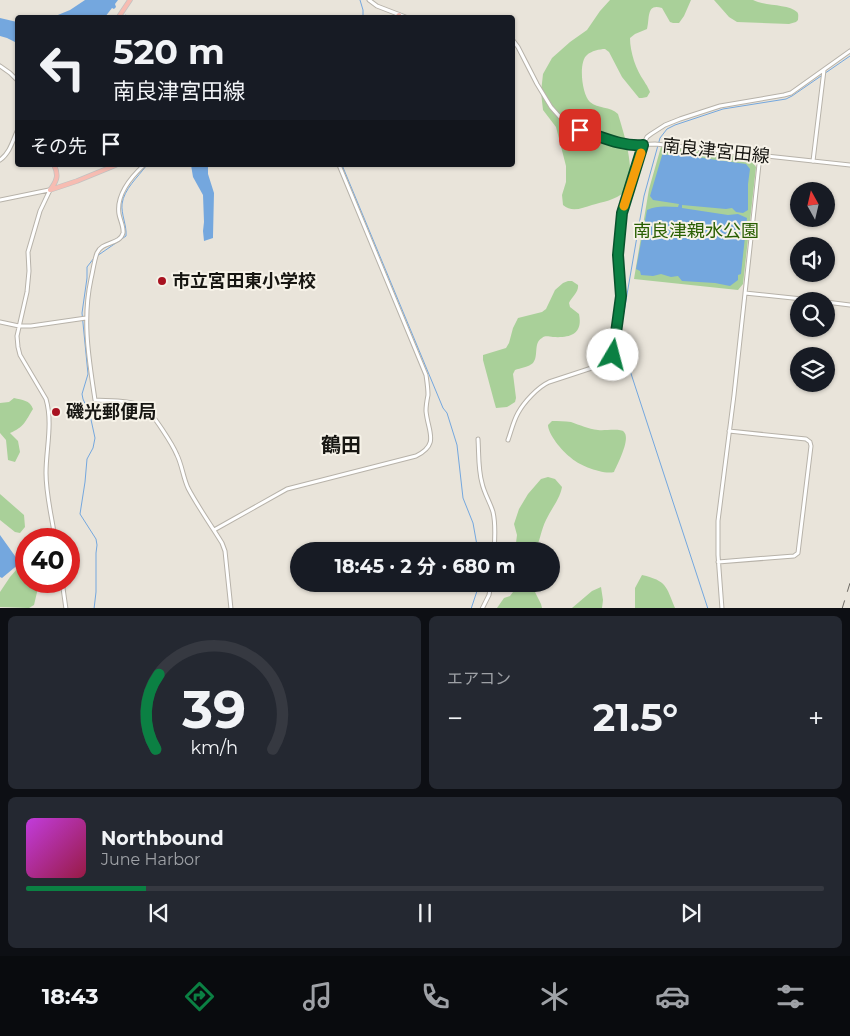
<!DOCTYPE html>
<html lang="ja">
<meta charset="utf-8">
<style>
body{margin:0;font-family:Montserrat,"Noto Sans JP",sans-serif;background:#242831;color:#f1f3f6;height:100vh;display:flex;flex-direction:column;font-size:19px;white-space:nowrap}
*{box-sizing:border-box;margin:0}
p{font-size:16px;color:#9ea1a6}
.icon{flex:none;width:28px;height:28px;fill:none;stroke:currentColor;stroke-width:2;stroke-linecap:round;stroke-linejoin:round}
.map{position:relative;height:608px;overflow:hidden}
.details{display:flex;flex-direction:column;gap:8px;padding:8px;background:#0d0f14;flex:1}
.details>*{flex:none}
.guide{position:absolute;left:15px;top:15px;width:500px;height:152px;border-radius:5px;box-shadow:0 1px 4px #0004;background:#171b24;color:#f1f3f6;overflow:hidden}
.needle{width:32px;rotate:352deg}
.tools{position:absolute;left:790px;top:182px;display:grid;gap:10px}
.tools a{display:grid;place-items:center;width:45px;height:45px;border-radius:50%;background:#171b24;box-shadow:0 1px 4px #0004;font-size:25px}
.speed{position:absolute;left:15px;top:528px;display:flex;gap:10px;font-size:25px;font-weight:700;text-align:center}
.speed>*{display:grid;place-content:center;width:65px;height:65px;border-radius:50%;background:#171b24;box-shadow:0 1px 4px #0004;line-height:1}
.speed .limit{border:8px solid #d22;background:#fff;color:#111}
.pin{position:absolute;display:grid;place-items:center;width:42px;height:42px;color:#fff;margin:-21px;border-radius:10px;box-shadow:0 2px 8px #0006}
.me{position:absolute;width:55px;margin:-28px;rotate:8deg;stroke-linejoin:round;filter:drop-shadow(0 0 4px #0008)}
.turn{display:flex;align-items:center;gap:18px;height:105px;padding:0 15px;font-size:22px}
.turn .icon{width:65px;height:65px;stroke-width:2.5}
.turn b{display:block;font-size:35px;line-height:42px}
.then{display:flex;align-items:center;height:48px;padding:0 15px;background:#0003;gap:10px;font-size:19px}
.big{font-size:38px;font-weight:700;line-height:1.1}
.details .tile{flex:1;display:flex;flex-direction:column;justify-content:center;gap:8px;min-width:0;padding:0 18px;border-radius:8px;background:#242831}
.details .dial{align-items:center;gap:0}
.dial svg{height:130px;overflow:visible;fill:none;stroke:#363941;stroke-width:7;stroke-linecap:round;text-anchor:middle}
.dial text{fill:#f1f3f6;stroke:none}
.song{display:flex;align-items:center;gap:15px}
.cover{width:60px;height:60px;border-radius:8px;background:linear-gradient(135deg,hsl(290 70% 55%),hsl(340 70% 35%))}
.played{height:5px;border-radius:2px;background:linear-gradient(90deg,#0b8043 15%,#363941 15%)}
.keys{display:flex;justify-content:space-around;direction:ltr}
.heat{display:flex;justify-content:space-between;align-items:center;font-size:28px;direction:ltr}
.details .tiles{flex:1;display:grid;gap:8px;grid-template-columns:1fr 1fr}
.tile:last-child{grid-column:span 2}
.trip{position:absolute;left:290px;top:542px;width:270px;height:50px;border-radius:25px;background:#171b24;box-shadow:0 1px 4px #0004;font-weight:700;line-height:50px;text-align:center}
.dock{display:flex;height:80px;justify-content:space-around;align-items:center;background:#090b0e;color:#9ea1a6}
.dock .icon{width:35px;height:35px}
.dock .active{color:#0b8043}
.dock b{font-size:22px;color:#f1f3f6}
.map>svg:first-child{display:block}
.green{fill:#a9d099}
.water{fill:#74a7de}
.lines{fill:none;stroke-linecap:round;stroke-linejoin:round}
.stream{stroke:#74a7de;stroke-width:1}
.tertiary-casing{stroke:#b7b2a9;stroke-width:5}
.secondary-casing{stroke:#b7b2a9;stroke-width:5}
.primary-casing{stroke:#c3c2c1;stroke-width:5.5}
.tertiary{stroke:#fff;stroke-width:3}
.secondary{stroke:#fff;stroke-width:3}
.primary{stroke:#f7bcb2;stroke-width:4}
.rail{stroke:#6b6862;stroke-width:1;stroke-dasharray:9 9;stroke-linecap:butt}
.route-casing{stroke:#07532c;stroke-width:12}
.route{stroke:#0b8043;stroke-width:9}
.slow{stroke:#f59e0b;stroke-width:9}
.poi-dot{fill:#a81220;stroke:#f6f2e8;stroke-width:2}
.labels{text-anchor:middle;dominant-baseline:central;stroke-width:4;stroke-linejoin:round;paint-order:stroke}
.street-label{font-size:18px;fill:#171612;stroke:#f6f2e8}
.park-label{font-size:18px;fill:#295f02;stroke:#f6f2e8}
.poi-label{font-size:18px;font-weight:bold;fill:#171612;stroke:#f6f2e8;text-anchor:start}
.quarter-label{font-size:20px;font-weight:bold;fill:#171612;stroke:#f6f2e8}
</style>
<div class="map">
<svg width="850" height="609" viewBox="0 0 850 609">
<rect width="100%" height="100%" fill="#e9e4da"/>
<path class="green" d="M610 0H691L684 16 679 23H673L670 22 662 8C646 3 650 18 647 29L635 34 630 38C630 52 636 70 644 81 647 86 648 87 650 92L647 97 642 98H639L622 77 609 52 605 49C600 49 591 51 587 55 578 62 582 95 590 102 598 109 610 106 618 114 623 131 639 178 624 192 616 200 602 202 592 205 582 208 572 213 563 205L562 195 566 182V166L556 127 543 110 541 92 543 74 552 58 570 42 587 30 600 11Z
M714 0H753C764 6 789 4 797 12 799 14 798 17 798 20L796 22 789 24 737 22 729 17Z
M661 147 719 153 749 158 756 167 743 284 738 290 634 279 649 189Z
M568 281H572L578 285C579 292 572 297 569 303L570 307 579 314C583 334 571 338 553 337 549 337 546 335 542 338 533 343 539 356 533 363 529 367 520 368 515 370L513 374 516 398 515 402 507 407 496 408 494 401 483 360V355L506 348 509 343 513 328 518 318 542 312 546 309 555 290 563 283Z
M14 398C22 400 30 400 33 409 25 422 24 427 10 433L18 441 20 452 15 462 8 460 6 440 0 433V403L9 402Z
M552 421C558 421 565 421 571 422 580 425 588 429 598 430 604 431 621 428 624 432 631 439 617 465 614 472 603 475 578 465 570 457 562 451 548 434 548 425Z
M548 477 555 479 562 487C560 499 551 509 546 520 541 530 540 541 535 551H515L517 535 514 524 519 509 528 494 541 479Z
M0 494 24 515 25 527 20 533 15 532 0 520Z
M26 560V581H29L27 584 38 588 34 605 29 608 0 607V592L10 577 24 561Z
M642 575C667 581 666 586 675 608H635V588Z
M601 587 603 600 602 608H572L592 591Z
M534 590 541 604 542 608H497L504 598 510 596 513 592Z"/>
<path class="water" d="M85 0H118L115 4 116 7 114 9 112 8 105 17H53L70 10Z
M0 18 17 22V43L7 38 0 36Z
M663 152H665L667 155H671L673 153C698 157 722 161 746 164L750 169 748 184V210L743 213 736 212 732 208 726 209 682 205V208L728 215 738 214 747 218 741 274 738 275V280L730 286 715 283 682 281 678 276 671 277 661 274 653 276 641 275 640 271 636 269 647 210C658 205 667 207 678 207L679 204 653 200 650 196Z
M191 165H208V174L214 193 213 236V238L204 241 203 231 204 222 203 195 193 177Z
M0 535 20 563 2 578 0 577Z"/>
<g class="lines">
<path class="stream" d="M360 0 363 10V18
M126 15 128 18
M342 165 443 408 447 413 457 445 463 498 473 523 478 551
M97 256 126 236C127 226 121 214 122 204 124 189 138 177 146 166L149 165
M94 258 87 267V278L82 313 88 374 82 394 83 399 90 415 95 438 93 448 87 459 85 482 80 514 96 539 97 545 96 553V592L94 609
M471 609 477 591 478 584
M708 609 621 343 620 335 644 196 660 138 667 129 675 125 723 109 786 99 792 96 850 56"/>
<defs>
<path id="tertiary" d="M0 66 10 73 18 81
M813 161 824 70
M144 165C131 177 116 195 119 214 120 220 124 227 123 233 120 245 102 241 97 253 94 261 93 271 91 279 82 321 89 359 95 400 109 401 133 400 144 407 152 412 173 445 177 455 182 465 183 477 188 488 198 507 211 525 222 543L225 551 231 609
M50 190 40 211 28 252 29 271 27 292 17 336 18 347 20 355 46 399C53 423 46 449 46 473 46 495 52 517 55 539
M0 200 49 190
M745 293 821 301
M826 302 850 305
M0 322 19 326H31L86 318
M478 439C479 454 478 469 482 483 484 493 490 502 493 512 496 525 495 538 494 551
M508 440C511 432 513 422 518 413 524 402 538 387 549 382L613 361 614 344 621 296 618 255 621 221 643 145 647 137 651 134 665 125 680 119 720 106 784 95 791 93 850 51
M214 530 287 489 416 456C440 444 428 432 426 411 426 406 427 400 428 395 428 388 427 382 426 375L339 165
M718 562 794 556 798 553 811 446 810 442 806 439 729 431
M62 581 66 609
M482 609 489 595 491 584
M722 609 718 555V521L734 395 760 155"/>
<path id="secondary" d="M369 0 377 6 408 18
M512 39 518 47 537 84 551 107 559 116 567 123 580 130 631 145 655 144 675 146 850 165
M0 160C10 153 13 140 18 129"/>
<path id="primary" d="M118 18 130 0
M396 18 399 15
M50 190 77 181 116 165
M50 190C57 181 59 175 54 165"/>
</defs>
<use href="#tertiary" class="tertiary-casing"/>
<use href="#secondary" class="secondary-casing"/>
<use href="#primary" class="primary-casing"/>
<use href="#tertiary" class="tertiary"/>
<use href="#secondary" class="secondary"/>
<use href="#primary" class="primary"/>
<path class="rail" d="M842 609 850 583"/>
</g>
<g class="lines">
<defs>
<path id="route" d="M580 130C600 136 622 147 643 145L622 213 618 255 621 296 613 355"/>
</defs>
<use href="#route" class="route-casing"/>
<use href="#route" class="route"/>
<path class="slow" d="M624 206 641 153"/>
</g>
<g class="poi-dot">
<circle cx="162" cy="281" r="5"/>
<circle cx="56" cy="412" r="5"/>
</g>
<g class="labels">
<g class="street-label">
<text transform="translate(716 151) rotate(6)">南良津宮田線</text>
</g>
<g class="park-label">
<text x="696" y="231">南良津親水公園</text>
</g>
<g class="poi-label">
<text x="172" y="281">市立宮田東小学校</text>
<text x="66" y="412">磯光郵便局</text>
</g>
<g class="quarter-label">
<text x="341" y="445">鶴田</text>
</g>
</g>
</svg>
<div class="tools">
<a><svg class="needle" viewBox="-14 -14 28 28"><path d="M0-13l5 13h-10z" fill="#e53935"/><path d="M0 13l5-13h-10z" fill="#9ea1a6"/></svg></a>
<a><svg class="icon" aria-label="sound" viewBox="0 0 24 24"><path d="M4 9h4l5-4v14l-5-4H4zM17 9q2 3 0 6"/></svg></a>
<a><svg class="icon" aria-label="search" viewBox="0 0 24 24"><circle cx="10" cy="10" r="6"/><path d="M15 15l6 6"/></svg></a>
<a><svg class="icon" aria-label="layers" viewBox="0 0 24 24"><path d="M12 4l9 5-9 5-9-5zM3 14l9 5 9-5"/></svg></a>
</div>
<div class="speed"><div class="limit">40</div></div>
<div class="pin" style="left:580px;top:130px;background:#d93025"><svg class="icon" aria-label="arrive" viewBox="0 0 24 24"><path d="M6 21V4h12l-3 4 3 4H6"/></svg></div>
<svg class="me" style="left:613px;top:355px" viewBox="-20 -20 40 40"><circle r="19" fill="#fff"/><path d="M0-13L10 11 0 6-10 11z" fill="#0b8043"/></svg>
<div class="trip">18:45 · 2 分 · 680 m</div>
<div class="guide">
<div class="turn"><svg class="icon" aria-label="left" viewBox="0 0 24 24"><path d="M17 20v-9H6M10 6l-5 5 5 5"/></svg><div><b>520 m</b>南良津宮田線</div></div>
<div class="then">その先<svg class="icon" aria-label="arrive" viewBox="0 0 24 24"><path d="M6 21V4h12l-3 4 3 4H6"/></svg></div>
</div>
</div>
<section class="details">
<div class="tiles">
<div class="tile dial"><svg viewBox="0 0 100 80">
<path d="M14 69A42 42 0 1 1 86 69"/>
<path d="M14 69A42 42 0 0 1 16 23" stroke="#0b8043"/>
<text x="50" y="56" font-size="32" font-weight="700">39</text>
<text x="50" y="72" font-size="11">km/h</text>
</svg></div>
<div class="tile"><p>エアコン</p>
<div class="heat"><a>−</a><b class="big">21.5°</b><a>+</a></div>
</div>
<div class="tile">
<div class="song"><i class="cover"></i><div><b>Northbound</b><p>June Harbor</p></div></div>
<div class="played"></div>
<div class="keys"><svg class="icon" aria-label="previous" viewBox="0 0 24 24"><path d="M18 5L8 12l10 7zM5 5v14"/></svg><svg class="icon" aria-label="pause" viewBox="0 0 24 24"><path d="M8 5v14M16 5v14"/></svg><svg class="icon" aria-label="next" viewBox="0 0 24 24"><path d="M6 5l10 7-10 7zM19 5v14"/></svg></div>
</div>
</div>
</section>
<nav class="dock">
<b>18:43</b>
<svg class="icon active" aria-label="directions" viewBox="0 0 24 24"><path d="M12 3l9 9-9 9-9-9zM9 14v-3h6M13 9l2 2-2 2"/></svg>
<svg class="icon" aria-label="music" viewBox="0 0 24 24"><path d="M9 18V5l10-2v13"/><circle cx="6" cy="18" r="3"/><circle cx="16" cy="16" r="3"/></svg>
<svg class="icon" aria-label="phone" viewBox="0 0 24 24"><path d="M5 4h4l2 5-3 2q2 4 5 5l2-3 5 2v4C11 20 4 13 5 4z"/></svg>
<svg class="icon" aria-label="climate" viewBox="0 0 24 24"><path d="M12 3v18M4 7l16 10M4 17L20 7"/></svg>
<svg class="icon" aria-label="car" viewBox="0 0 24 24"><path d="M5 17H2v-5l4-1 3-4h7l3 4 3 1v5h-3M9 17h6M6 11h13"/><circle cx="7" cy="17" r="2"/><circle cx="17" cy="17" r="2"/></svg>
<svg class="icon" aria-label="filters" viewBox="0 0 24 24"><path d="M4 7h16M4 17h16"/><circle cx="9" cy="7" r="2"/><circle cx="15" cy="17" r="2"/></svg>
</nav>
